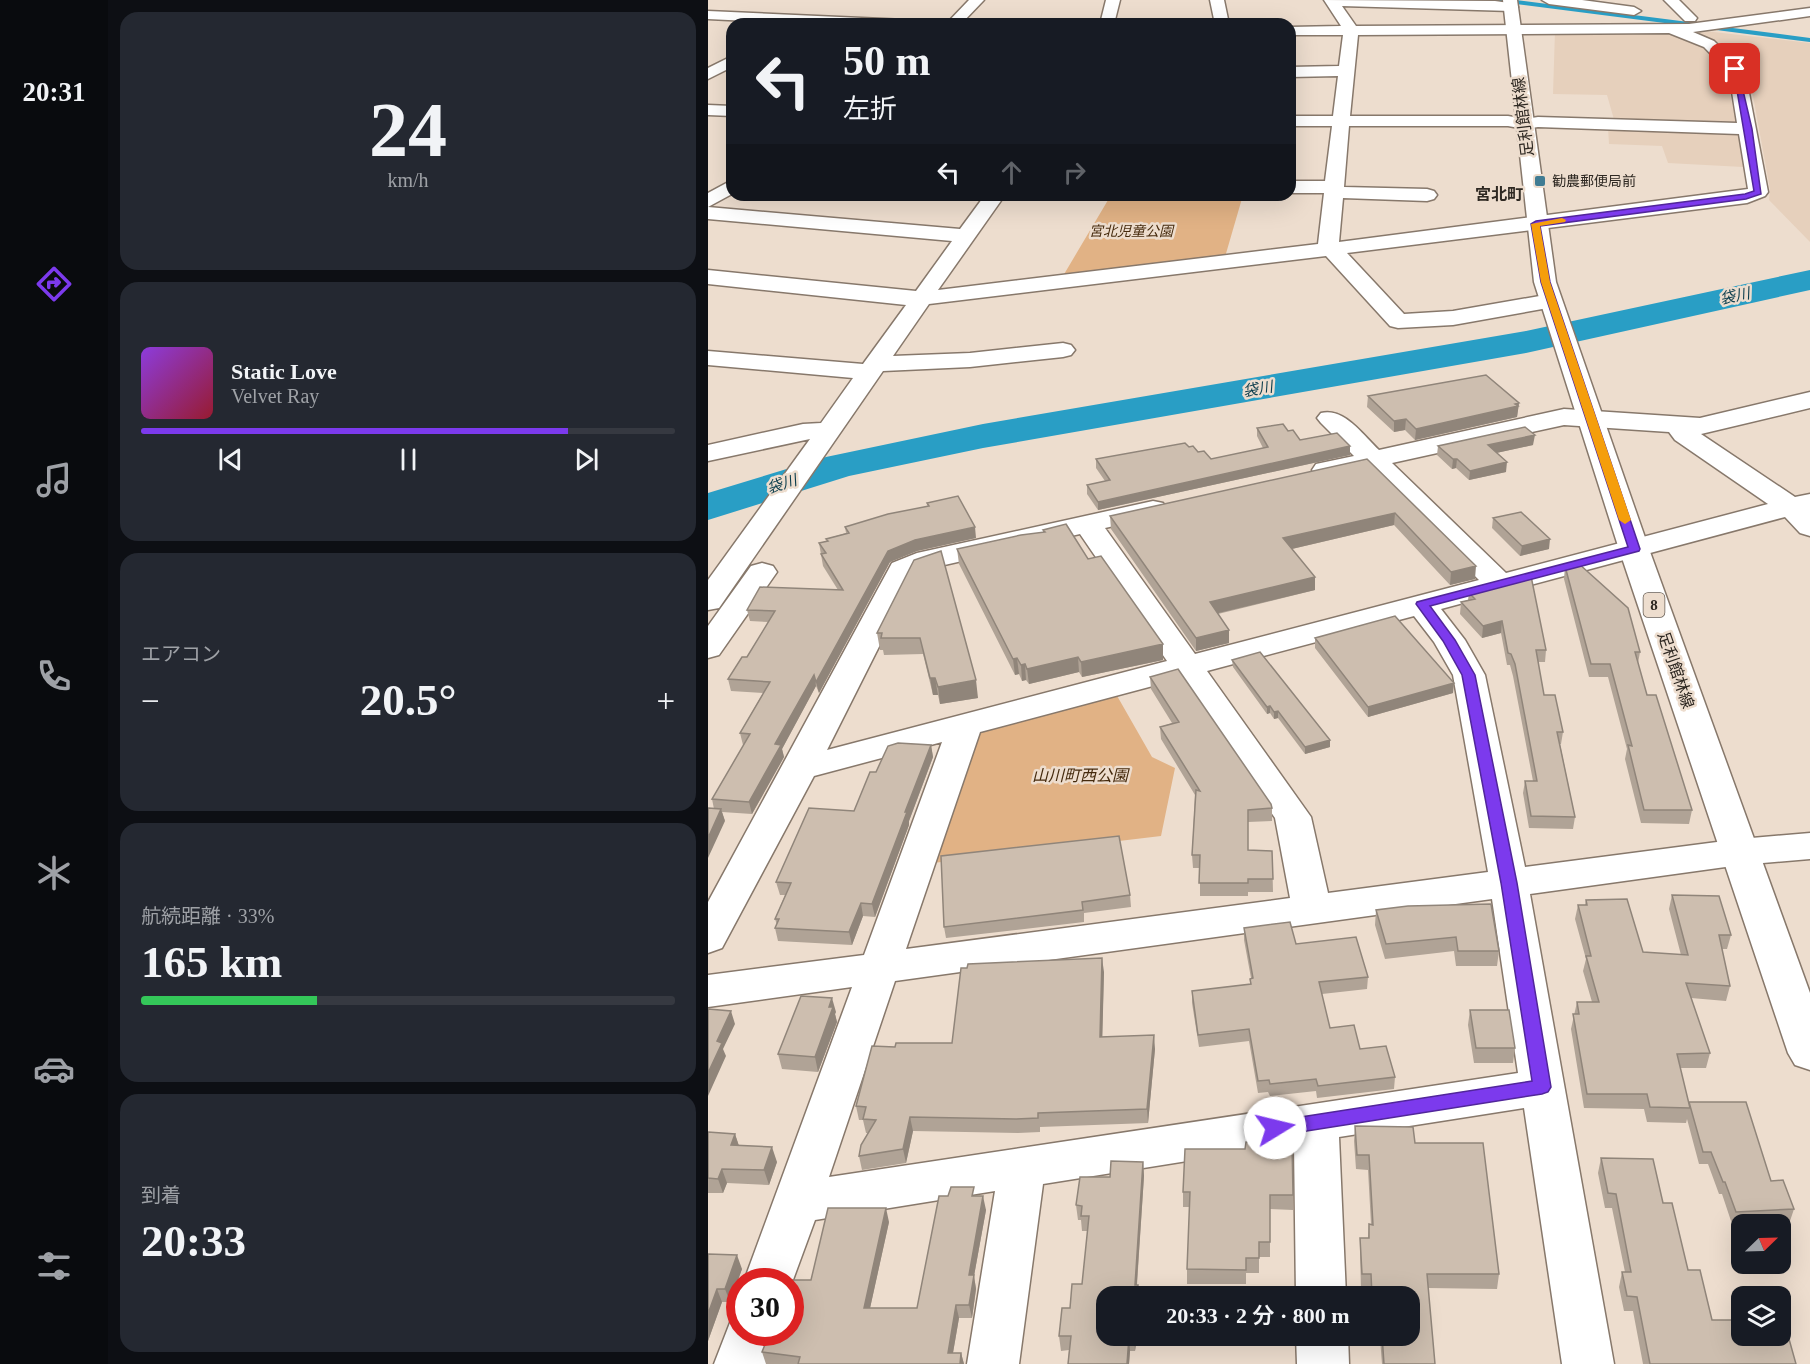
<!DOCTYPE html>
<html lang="ja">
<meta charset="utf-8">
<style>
body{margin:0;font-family:"Times New Roman","Noto Sans JP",serif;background:#242831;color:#f1f3f6;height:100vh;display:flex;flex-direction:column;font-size:22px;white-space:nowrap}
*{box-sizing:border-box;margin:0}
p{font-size:20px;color:#9ea1a6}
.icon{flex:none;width:33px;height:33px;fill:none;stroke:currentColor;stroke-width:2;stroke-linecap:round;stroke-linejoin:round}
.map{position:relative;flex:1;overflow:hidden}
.panel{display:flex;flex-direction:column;gap:12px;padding:12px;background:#0d0f14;width:600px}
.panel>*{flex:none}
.top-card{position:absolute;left:18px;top:18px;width:570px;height:183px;border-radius:18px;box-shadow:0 6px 24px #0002;background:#171b24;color:#f1f3f6;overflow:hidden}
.needle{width:39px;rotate:67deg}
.buttons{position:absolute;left:1023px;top:1214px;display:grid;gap:12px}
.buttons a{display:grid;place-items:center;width:60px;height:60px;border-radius:12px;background:#171b24;box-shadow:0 6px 24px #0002;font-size:30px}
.speed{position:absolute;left:18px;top:1268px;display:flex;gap:12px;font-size:30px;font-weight:700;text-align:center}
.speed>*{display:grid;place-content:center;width:78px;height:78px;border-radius:50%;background:#171b24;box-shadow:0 6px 24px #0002;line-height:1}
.speed .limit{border:9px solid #d22;background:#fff;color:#111}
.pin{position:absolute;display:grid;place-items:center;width:51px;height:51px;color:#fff;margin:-26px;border-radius:12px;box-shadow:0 3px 9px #0006}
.me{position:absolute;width:66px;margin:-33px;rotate:81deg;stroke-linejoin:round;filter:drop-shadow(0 0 4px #0008)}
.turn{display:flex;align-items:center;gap:21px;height:126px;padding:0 18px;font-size:27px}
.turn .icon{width:78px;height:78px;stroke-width:2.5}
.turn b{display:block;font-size:42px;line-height:51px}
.lanes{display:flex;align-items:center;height:57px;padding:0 18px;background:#0003;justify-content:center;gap:30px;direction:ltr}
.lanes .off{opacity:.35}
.big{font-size:45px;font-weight:600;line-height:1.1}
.panel .widget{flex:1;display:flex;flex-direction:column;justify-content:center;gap:9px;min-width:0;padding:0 21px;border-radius:18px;background:#242831}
.panel .dial{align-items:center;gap:0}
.dial b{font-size:78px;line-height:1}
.song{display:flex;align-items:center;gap:18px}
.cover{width:72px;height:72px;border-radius:9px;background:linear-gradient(135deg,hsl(270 70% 55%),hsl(350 70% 35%))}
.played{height:6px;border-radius:3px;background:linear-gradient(90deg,#7c3aed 80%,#363941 80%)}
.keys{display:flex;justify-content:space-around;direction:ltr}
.heat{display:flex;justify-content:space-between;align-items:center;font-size:33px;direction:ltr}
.charge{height:9px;border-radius:4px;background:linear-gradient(90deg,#34c759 33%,#363941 0)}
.trip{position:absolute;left:388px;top:1286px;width:324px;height:60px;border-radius:18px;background:#171b24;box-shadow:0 6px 24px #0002;font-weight:600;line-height:60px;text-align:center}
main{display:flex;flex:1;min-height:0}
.tab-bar{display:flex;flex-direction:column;width:108px;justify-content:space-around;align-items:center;background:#090b0e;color:#9ea1a6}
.tab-bar .icon{width:42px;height:42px}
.tab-bar .on{color:#7c3aed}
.tab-bar b{font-size:27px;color:#f1f3f6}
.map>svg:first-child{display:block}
.built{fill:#e6d0bc}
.green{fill:#e1b285}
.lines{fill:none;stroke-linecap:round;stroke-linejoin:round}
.stream{stroke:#299ec5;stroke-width:4}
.river{fill:#299ec5;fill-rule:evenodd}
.minor-casing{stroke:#87786b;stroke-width:3}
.major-casing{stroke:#87786b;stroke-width:3}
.minor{fill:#fff;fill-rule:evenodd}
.major{fill:#fff;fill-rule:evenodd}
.wall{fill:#b0a396}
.shaded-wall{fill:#90857a}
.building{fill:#cdbeaf;stroke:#90857a;stroke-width:1.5}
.route{fill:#7c3aed;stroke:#51269a;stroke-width:1.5}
.slow{fill:#f59e0b}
.poi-dot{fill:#407c93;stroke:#edddce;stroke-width:2}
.labels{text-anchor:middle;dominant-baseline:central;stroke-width:5;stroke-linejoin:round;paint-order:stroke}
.far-poi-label{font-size:14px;fill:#2e2822;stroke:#edddce;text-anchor:start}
.far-park-label{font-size:14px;font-style:italic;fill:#452a0d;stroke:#edddce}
.far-water-label{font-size:15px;font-style:italic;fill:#0a3c4c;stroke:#edddce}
.shield{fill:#edddce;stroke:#675e56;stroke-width:1.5}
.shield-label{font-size:15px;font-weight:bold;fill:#2e2822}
.street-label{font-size:16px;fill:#2e2822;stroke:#edddce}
.far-quarter-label{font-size:16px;font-weight:bold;fill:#2e2822;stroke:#edddce}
.park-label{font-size:16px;font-style:italic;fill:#452a0d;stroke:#edddce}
</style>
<main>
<nav class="tab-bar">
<b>20:31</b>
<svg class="icon on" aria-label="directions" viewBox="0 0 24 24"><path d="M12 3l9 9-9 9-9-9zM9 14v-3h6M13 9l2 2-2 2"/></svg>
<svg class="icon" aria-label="music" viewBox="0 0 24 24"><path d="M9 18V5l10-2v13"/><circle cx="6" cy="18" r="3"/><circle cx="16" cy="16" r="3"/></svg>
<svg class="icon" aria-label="phone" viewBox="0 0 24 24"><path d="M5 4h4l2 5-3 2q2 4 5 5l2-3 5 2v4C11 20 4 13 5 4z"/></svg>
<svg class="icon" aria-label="climate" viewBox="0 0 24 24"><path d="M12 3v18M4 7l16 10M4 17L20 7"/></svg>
<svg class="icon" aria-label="car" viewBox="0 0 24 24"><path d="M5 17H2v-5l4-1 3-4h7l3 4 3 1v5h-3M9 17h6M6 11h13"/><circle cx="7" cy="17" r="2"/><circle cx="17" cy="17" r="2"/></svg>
<svg class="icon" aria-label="filters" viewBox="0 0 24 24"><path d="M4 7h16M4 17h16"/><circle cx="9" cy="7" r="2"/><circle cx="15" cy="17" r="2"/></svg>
</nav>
<section class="panel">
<div class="widget dial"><b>24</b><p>km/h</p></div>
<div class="widget">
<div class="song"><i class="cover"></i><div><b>Static Love</b><p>Velvet Ray</p></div></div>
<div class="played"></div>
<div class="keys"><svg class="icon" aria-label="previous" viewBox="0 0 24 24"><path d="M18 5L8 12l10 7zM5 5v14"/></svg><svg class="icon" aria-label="pause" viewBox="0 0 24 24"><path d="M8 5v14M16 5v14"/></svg><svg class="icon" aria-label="next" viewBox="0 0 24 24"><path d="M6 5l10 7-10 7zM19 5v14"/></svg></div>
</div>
<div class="widget"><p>エアコン</p>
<div class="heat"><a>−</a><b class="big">20.5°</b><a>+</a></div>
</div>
<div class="widget"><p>航続距離 · 33%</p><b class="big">165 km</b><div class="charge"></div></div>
<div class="widget"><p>到着</p><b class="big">20:33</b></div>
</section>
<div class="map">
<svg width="1102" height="1364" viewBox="0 0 1102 1364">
<rect width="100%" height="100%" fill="#edddce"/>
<path class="built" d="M958 30 990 43 1007 57 1017 72 1029 126 907 123 899 95 845 94 847 31Z
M988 30 1102 43V242L1061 200 1062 189 1041 74 1010 43 981 32Z
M900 127 1031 133 1035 167 960 163 954 146 901 144Z"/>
<path class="green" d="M403 195H535L517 257 355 276Z
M408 694 444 757 467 768 453 836 225 863 264 740 280 727Z"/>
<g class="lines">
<path class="stream" d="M792 0 988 25
M1001 27 1102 40"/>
<path class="river" d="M1102 270V290L818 353 275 448 141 476 0 520V493L118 457 275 424 818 331Z"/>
<defs>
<path id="minor" d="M261 0H276L253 24H238Z
M398 0H412L406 24H392Z
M502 0H516L521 24H507Z
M616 0 787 1 808 4 810 7 803 11 634 6 648 26 981 24 1102 8V16L985 32 1006 41 1037 72 1060 192 1057 196 1039 203 639 253 696 314 745 311 843 294 851 296 854 301 851 306 745 325 690 328 682 326 618 256 221 304 185 356 262 353 355 343 363 345 367 350 363 355 355 357 262 367 175 371 11 608 0 610V580L102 439 0 461V445L95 424 113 423 145 378 0 365V351L155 364 198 305 0 284V270L208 291 244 241 0 219V207L252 229 277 195H297L230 290 610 244 616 193H582V181H617L624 126H582V116H625L630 76 582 77V67L631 66 635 35H582V27L633 26ZM961 33 996 47 1021 73 1029 123 830 117 817 119 800 116H642L650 35ZM641 126H800L817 129 830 127 1031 134 1040 189 631 242 635 198 719 201 726 199 729 195 726 191 719 189 636 187Z
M834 0H874L926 7 933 11 926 15 841 4Z
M956 0H971L989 18 987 21H977Z
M0 11 198 20 205 24H101L0 19Z
M24 56V67L0 79V68Z
M0 105 24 106V116L0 115Z
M24 180V194L0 207V193Z
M1102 392V408L993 434 1087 497 1102 494V536L1092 533 1077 517 733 609 757 640 777 675 817 867 1032 839 1102 833V859L1032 865 822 894 906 1364H854L816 1108 631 1137 638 1296H588L586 1144 335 1184 311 1364H259L287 1191 107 1220 82 1288V1281H36L144 987 0 1007V975L156 955 234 742 106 776 14 948 0 953V902L184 563 209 553 445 501 455 503 459 509 455 515 397 528 487 654 771 580 659 469 618 478 608 476 604 470 608 464 646 456 613 423 609 418 613 413C636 407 655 435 671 450L856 409 992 418ZM856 425 961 432 967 440 1060 504 798 573 684 463ZM372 534 459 661 119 750 207 575 219 569ZM706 616 726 642 745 675 780 872 620 893 603 817 499 671ZM471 679 567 818 582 898 198 949 272 732ZM784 899 810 1073 121 1177 187 981Z
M54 563 65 566 69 572 11 655 0 658V626L43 566Z
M32 1313V1332H68L58 1364H6L25 1315Z
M588 1335H640L641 1364H589Z"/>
<path id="major" d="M795 0H809L848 282 941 549 1102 993V1070L1087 1065 1080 1053 911 549 826 282Z"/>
</defs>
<use href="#minor" class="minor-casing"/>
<use href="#major" class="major-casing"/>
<use href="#minor" class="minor"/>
<use href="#major" class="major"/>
</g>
<path class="wall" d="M660 396 811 403 809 417 707 440 697 430 686 432 659 407Z
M549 428 580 431 592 440 642 455 390 510 379 494V485L397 481 388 468V459L481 447 503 459 555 448 549 436Z
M825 445 788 453 798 472 761 480 748 468 744 469 729 455 730 446Z
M659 459 767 579 742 585 686 525 584 549 607 590 510 614 521 643 488 651 403 529 402 516Z
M219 503 268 538 209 551 182 562 111 693 108 686 74 749 76 757 44 814 14 812 17 821 6 809 4 799 36 745H35L32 733 55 693 23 691 20 679 39 657 61 622 42 621 39 610 130 590 115 566 111 543 119 541 118 539 138 533 137 527 220 506Z
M785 518 841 549 812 556 784 528Z
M335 530 380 559 455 660 374 677 371 672 321 684 318 680 314 681 311 674 307 675 251 564 249 549 335 533Z
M206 560 270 698 232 704 230 695H225L215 654 176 655 175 650H172L169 633Z
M857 566 932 652 930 663 939 695 984 810 981 824 933 823 917 759 919 749 900 677H881L856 579Z
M761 593 838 650 837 662H830L836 695 855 732 853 744H852L867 817 865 829 821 828 815 793 817 781H825L805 676 802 665H799L793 633 774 638 752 614 753 602 760 600Z
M607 638 745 693 660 717 607 648Z
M524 660 622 740V747L597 754 570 718 566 719 562 713 559 714 525 667Z
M442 677 564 808V821L540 822V850L564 851 565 892H540V896H492V868H485L484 855 487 795 453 739 452 727 464 723 443 689Z
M223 745 225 757 201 821V825L167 917 155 916 144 945 70 941 67 928 69 925 67 919 77 895H72L68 882 146 811 168 772Z
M233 856 422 895 423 907 376 913V922L238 938 236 927Z
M964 895 1023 935 1019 949H1014L1022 986 1018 1001 983 998 1002 1053 998 1068H972L981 1103 1063 1181 1086 1209 1082 1221 1024 1224 1014 1194H1011L1000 1164H991L979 1119 978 1123 939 1122 936 1109 876 1108 863 1029 869 1002H884L875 971 878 959 867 919 870 905H877L878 900 935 952 973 955 961 909Z
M668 910 791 951 789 966H748L746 951 677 959 667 925Z
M536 928 588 944 660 977 659 989 614 994 622 1028 652 1049 687 1077 686 1089 609 1098 608 1091 562 1096 560 1092 550 1093 541 1041 491 1047 484 1003V991L542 984V979L543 978 536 940Z
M396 972 394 1037 447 1049 440 1123 332 1127V1132L310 1133 205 1131 198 1163 154 1170 151 1156 160 1133H158L155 1120H151L148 1106 187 1047 244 1043Z
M762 1010 807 1048 805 1063H766L760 1025Z
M128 1012 127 1014 129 1022 110 1072 74 1069 70 1054Z
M647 1126 707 1143 791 1274 789 1289 720 1288 727 1364H674L672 1338H664V1335H702V1296H662V1289H653L652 1252V1238H660L661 1224H663L660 1170 648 1169 646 1141Z
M0 1132 27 1134 31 1146 69 1162 61 1185 19 1183 15 1193H0Z
M893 1158 955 1203 980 1270 1004 1320 1088 1364H935L925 1311H916L911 1287 914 1272H917L904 1208H897L890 1173Z
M435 1162 436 1176 429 1285H430L431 1296H399L429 1335 427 1351H422L421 1364H360L361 1350 353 1351 351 1336 374 1284 380 1231H374L373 1220H370L368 1205 402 1177Z
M475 1192 585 1195V1210L562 1209V1257H551V1273H538V1284H479V1269L482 1207H475Z
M240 1196H267L278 1210 266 1276 268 1289 264 1318H251L245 1353H253L256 1364H58L54 1352 103 1280 181 1222 162 1308H209Z
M0 1254 34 1269 22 1302H14L0 1341Z"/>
<path class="shaded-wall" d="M811 403 809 417 707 440 708 429Z
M698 419 697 430 686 432V421Z
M827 435 825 445 779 455 780 445Z
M642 446V455L390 510V502Z
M745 459H749L748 468 744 469Z
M799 462 798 472 761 480 762 471Z
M687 513 686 525 575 551V538Z
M267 527 268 538 209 551 182 562 111 693 108 682 180 551 207 540Z
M842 539 841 549 812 556 814 546Z
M768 566 767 579 742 585 743 572Z
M607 577V590L502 615V602Z
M794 621 793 633 774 638 775 626Z
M521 630V643L488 651V638Z
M455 644V660L374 677 373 662Z
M370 657 371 672 321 684 319 669Z
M309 658 311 674 307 675 305 659Z
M317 664 318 680 314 681 313 665Z
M106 675 108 686 74 749 76 757 44 814 41 802 67 744Z
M222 678H227L230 695H225Z
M268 680 270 698 232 704 230 687Z
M746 683 745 693 660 717V707Z
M562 706V713L559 714V707Z
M570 711V718L566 719V712Z
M622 740V747L597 754V747Z
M223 745 225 757 201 821V825L167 917 164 904 197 812Z
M13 809 17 821 0 858V838Z
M153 903 155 916 144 945 141 932Z
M394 958 396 972 394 1051 392 1037Z
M124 998 128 1012 127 1014 129 1022 110 1072 107 1057 121 1007Z
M23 1011 27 1024 15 1049 18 1056 0 1096V1073L9 1041Z
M446 1035 447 1049 440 1123 439 1109Z
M202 1117 205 1131 198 1163 195 1149Z
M27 1134 32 1149 23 1145Z
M64 1147 69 1162 61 1185 56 1170Z
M435 1162 436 1176 428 1296 427 1285Z
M14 1169 19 1183 15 1193 10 1179Z
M275 1196 278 1210 266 1276 268 1289 264 1318 261 1305V1275Z
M178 1208 181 1222 159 1322 156 1308Z
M29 1255 34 1269 22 1302 17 1289Z
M9 1289 14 1302 0 1341V1314Z
M248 1305 251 1318 243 1364 240 1353Z
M426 1335H429L427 1351Z
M421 1337 422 1351 421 1364H419Z
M253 1353 256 1364H252Z"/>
<path class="building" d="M778 375 811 403 807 404 810 406 708 429 698 419 686 421 660 396Z
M575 424 580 431 585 430 592 440 629 433 642 446 390 502 379 485 402 480 388 459 477 443 481 447 485 446 490 452 496 451 503 459 560 447 549 428Z
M817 427 827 435 780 445 799 462 762 471 749 459H745L730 446Z
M659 459 768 566 743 572 687 513 575 538 607 577 502 602 521 630 488 638 402 516Z
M250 496 267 527 207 540 180 551 108 682 106 675 67 744 73 745 41 802 4 799 42 734 32 733 62 682 20 679 34 657H39L67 611 39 610 52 587 135 590 113 554 118 553 111 543 120 541 118 539 141 533 137 527 180 514 221 506 219 503Z
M813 512 842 539 814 546 785 518Z
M358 524 380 559 393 556 455 644 373 662 370 657 319 669 317 664 313 665 309 658 305 659 249 549 313 535 337 532 335 530Z
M233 551 268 680 230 687 227 678H222L212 638H173L174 633H169L206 560Z
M870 563 920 608 932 652H927L939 695H948L984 810H936L920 745 924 746 902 664H883L857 566Z
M823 576 838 650H828L836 695H847L855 732H849L867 817 823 816 817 781H829L807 664 803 654 800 653 794 621 775 626 753 602 767 599 761 593Z
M687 616 746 683 660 707 607 638Z
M552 652 622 740 597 747 570 711 566 712 562 706 559 707 524 660Z
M470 669 563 804 564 808 540 810V850L564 851 565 879H540V883H491L492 855H484L488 790 492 791 452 727 471 722 442 677Z
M190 743 223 745 197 812H199L164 904 153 903 141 932 67 928 71 919H67L83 883 68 882 101 808 146 811 162 772H168L180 746Z
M0 808 13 809 0 838Z
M411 836 422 895 374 902 375 910 236 927 233 856Z
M964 895 1011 896 1023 935H1011L1022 986 978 983 1002 1053 969 1054 982 1108 942 1107 939 1094H879L865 1014H871L869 1002H891L878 956H883L870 905H879L878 900 919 899 935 952 980 955Z
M783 904 791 951H750L748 937 678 944 668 910 700 906Z
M582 922 588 944 648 937 660 977 611 982 622 1028 646 1025 652 1049 678 1046 687 1077 610 1086 608 1079 562 1084 561 1080 550 1081 541 1029 490 1035 484 991 543 984 542 979 545 978 536 928Z
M394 958 392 1037 446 1035 439 1109 330 1113V1118L308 1119 202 1117 195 1149 151 1156 153 1145 168 1120 155 1119 158 1107 148 1106 164 1046 187 1047 188 1043H244L253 968H259L260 964Z
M93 996 124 998 121 1007H125L107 1057 70 1054Z
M0 1009 23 1011 9 1041 14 1043 0 1073Z
M762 1010H801L807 1048H768Z
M981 1102H1038L1063 1181 1075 1180 1086 1209 1028 1212 1017 1182H1015L1003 1152H995Z
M647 1126 705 1127 707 1143H775L791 1274H719L727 1364H676L674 1335H702V1296H664L663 1274H654L652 1238H661V1224L665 1225 661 1155H649Z
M0 1132 27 1134 23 1145 64 1147 56 1170 14 1169 10 1179 0 1178Z
M538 1142 584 1143 585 1195H562V1242H551V1258H538V1270L479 1269 482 1192H475L477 1149H537Z
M893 1158 945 1159 955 1203H964L980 1270H992L1004 1320H1034V1335H1072V1321H1076L1088 1364H942L929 1297 919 1296 914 1272H923L908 1194 900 1193Z
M403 1161 435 1162 427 1285H430L429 1296H399V1335H426V1337H421L419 1364H360L363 1336H351L354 1308H362L364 1284H374L381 1216H373L374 1206 368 1205 372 1177H402Z
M243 1187H266L264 1196H275L261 1275H266L261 1305H248L240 1353H253L252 1364H90L92 1357 54 1352 62 1332H82V1281H76L77 1280H103L120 1208H178L156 1308H209L231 1196H240Z
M0 1254 29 1255 17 1289H9L0 1314Z"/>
<path class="route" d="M1025 67 1030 69 1044 129 1053 194 1038 199 832 226 842 282 932 549 931 551 722 606 747 640 767 675 809 883 843 1087 840 1092 834 1094 567 1136 560 1134 557 1128 560 1123 567 1121 824 1081 793 883 754 675 735 641 708 604 709 602 920 547 833 282 823 224 828 221 1037 194 1046 191Z"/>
<path class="slow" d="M854 218 858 220 857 222 832 226 842 282 923 520 917 524 911 520 833 282 823 224Z"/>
<rect class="poi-dot" x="826" y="175" width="12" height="12" rx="3"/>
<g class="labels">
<g class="far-poi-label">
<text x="844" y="181">勧農郵便局前</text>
</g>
<g class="far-park-label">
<text x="423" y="231">宮北児童公園</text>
</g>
<g class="far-water-label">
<text transform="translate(1027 296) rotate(-12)">袋川</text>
<text transform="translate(550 389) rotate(-10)">袋川</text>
<text transform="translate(74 484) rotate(-17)">袋川</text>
</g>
<rect class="shield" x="935.5" y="593" width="21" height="24" rx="4.5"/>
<g class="shield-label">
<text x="946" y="605">8</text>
</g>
<g class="street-label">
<text transform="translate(815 117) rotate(-97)">足利館林線</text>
<text transform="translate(968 670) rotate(71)">足利館林線</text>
</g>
<g class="far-quarter-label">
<text x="791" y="194">宮北町</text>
</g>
<g class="park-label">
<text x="372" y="775">山川町西公園</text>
</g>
</g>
</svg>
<div class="buttons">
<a><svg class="needle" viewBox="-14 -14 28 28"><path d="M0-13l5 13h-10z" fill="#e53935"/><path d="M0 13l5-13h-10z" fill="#9ea1a6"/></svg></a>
<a><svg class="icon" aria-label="layers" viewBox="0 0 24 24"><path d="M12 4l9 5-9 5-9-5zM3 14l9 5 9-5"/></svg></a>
</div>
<div class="speed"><div class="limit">30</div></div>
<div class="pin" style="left:1027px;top:69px;background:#d93025"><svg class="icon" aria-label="arrive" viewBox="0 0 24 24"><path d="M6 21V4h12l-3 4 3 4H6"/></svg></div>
<svg class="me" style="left:567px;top:1128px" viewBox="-20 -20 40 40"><circle r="19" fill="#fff"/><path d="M0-13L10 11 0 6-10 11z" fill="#7c3aed"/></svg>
<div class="trip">20:33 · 2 分 · 800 m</div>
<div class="top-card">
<div class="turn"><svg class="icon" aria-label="left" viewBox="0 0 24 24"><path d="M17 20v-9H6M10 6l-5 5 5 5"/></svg><div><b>50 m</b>左折</div></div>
<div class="lanes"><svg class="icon" aria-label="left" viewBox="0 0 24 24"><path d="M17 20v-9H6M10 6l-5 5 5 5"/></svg><svg class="icon off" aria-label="ahead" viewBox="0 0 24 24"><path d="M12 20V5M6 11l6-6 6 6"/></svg><svg class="icon off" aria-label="right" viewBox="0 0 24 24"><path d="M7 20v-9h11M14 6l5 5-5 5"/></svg></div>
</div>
</div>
</main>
